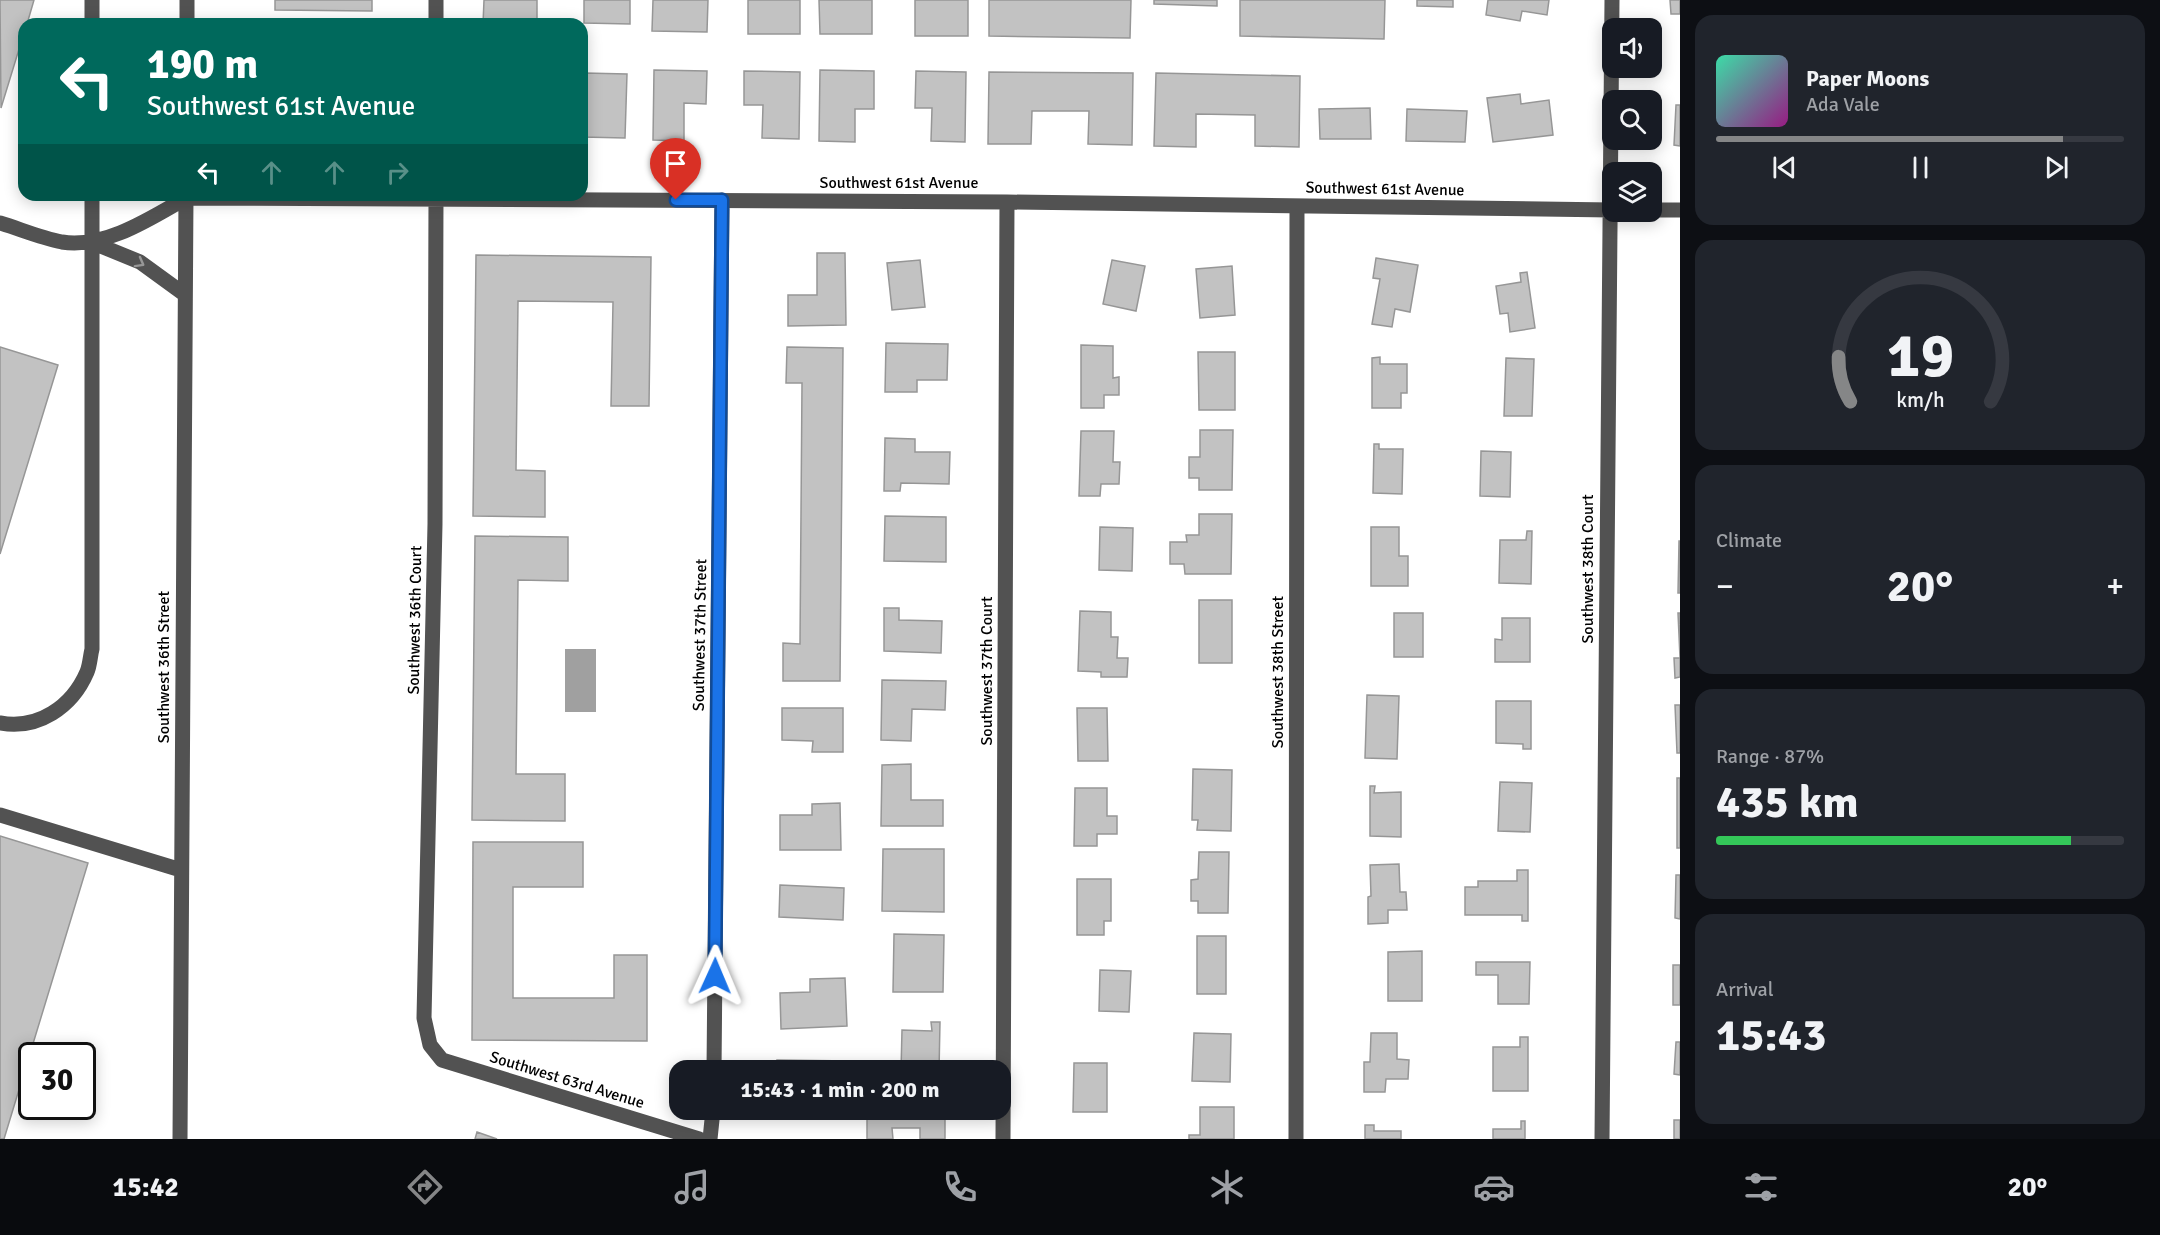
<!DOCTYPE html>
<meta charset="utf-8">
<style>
body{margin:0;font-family:Signika,sans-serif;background:#20242c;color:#f1f3f6;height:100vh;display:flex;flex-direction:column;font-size:22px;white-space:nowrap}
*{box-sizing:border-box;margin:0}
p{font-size:20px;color:#9ea1a6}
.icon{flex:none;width:33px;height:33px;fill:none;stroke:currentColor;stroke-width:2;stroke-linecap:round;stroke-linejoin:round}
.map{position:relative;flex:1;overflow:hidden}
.panel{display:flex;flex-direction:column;gap:15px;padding:15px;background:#0d0f14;width:480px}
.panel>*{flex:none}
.banner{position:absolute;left:18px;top:18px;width:570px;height:183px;border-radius:18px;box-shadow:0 3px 15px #0003;background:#00695c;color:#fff;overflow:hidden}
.tools{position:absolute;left:1602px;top:18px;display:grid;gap:12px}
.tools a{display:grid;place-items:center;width:60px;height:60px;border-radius:12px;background:#171b24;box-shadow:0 3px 15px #0003;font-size:30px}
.speed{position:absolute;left:18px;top:1042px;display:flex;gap:12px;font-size:30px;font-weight:700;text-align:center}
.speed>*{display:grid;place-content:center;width:78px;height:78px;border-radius:50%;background:#171b24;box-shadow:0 3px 15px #0003;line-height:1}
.speed .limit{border:3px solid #111;border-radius:9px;background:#fff;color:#111}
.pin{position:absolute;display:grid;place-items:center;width:51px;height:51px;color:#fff;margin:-62px -26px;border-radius:50% 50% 50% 0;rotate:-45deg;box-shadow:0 0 6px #0007}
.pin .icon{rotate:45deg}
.me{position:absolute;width:66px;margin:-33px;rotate:1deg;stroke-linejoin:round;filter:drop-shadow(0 0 4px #0008)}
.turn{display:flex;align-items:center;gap:21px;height:126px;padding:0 30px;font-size:27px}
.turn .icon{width:78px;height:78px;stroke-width:2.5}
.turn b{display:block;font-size:42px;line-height:51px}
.lanes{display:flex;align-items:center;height:57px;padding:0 30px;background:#0003;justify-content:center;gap:30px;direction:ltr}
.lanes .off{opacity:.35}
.big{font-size:45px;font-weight:700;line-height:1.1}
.panel .tile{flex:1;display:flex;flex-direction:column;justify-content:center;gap:9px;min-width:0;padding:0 21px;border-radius:18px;background:#20242c}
.panel .dial{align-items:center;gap:0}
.dial svg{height:156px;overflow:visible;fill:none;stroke:#363941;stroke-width:7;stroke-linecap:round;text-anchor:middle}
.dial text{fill:#f1f3f6;stroke:none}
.song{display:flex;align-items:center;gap:18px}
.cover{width:72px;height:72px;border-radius:9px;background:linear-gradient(135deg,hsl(160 70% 55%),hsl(310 70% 35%))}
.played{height:6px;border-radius:3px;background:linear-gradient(90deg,#858687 85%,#363941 85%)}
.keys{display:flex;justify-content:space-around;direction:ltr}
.heat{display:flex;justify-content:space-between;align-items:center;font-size:33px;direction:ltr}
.charge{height:9px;border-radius:4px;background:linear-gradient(90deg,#34c759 87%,#363941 0)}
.trip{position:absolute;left:669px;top:1060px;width:342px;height:60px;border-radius:18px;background:#171b24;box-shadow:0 3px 15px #0003;font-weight:700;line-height:60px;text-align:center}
.tab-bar{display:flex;height:96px;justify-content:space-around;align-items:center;background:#090b0e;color:#9ea1a6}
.tab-bar .icon{width:42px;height:42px}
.tab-bar .active{color:#858687}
.tab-bar b{font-size:27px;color:#f1f3f6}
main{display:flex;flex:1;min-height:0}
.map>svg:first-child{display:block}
.water{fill:#a0a0a0}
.building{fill:#c2c2c2;stroke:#969696;stroke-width:1.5}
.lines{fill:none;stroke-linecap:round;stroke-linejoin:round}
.minor{stroke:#525252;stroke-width:15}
.oneway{stroke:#979797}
.route-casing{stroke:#114b97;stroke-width:15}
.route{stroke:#1a73e8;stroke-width:10}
.labels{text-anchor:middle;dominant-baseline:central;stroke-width:6;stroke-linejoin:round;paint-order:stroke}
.street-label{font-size:16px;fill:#000;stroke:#fff}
</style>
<main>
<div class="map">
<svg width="1680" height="1139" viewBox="0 0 1680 1139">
<rect width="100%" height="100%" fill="#fff"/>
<path class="water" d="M565 649H596V712H565Z"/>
<path class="building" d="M0 0H34L27 24H24V33L1 108Z
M275 0H372V11L275 10Z
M484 0H537V24H483Z
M584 0H630V24L584 23Z
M653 0H708L707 32 652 31Z
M748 0H800V34H748Z
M819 0H872V34H820Z
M915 0H968V36H915Z
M989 0H1131L1130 38 989 36Z
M1154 0H1217V6L1154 4Z
M1240 0H1385L1384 39 1240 36Z
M1417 0H1453V7L1417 6Z
M1488 0H1549L1547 15 1522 11 1520 21 1486 15Z
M1670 0H1680V14H1671Z
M654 70 707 71 706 104 684 103V141L653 140Z
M820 70 874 71V109H855V142L819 141Z
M744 71 800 72 799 139 762 138 763 105H744Z
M916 71 966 72 965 142 931 141 932 108H915Z
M989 72 1133 73 1132 145 1088 144 1089 111H1032L1031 144H988Z
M584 73 627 74 625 138 582 137Z
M1156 73 1300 76 1299 147 1255 146V115L1196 114V147L1154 146Z
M1520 94 1521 104 1549 100 1553 135 1493 142 1487 98Z
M1676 105H1680V146L1674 145Z
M1370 108 1371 139H1320L1319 109Z
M1407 109 1467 111 1465 142 1406 141Z
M817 253H845L846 325 788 326V295H817Z
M476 255 651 257 649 406H611L613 302 518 301 516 470 545 471V517L473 516Z
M1376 258 1418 265 1410 312 1395 309 1392 327 1372 324 1380 279 1373 278Z
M920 260 925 307 892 310 887 263Z
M1112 260 1145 266 1136 311 1103 304Z
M1232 266 1235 315 1200 318 1196 269Z
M1527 272 1535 328 1510 332 1508 313 1500 314 1496 286 1521 282 1520 273Z
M886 343 948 344 947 380H917V392H885Z
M1081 345 1113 346V378L1119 377V395H1104V408H1081Z
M0 347 58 365 0 554Z
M787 347 843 348 840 681H783V643L800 644 802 383H786Z
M1198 352H1235V410H1199Z
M1380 357V364H1407V393H1401V408H1372V358Z
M1506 358 1534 359 1532 416H1504Z
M1200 430H1233L1232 490H1199V478H1189V457H1200Z
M1081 431H1114L1113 462H1120L1119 484H1101L1100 496H1079Z
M885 438 915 439V452H950L949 484 901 483 900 491H884Z
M1374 444H1379V449H1403L1402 494 1373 493Z
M1481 451 1511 452 1510 497 1480 496Z
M1199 514H1232L1231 574H1185L1184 564H1170V542H1187L1186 535H1199Z
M885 516 946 517V562L884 561Z
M1100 527 1133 528 1132 571 1099 570Z
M1371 527H1399V556H1408V586H1371Z
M1527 531H1532L1531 584 1499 583 1500 540H1526Z
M475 536 568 537V581L518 580 516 774H565V821L472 820Z
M1679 541H1680V593H1678Z
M1199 600H1232V663H1199Z
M884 608H899V620L942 621 941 653 884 651Z
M1080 611 1111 612V637H1118L1117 658H1128L1127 677H1101V672L1078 671Z
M1394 613H1423V657H1394Z
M1678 613H1680V677L1675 678 1674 658H1680Z
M1502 618H1530V662H1495V639L1502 640Z
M882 680 946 681 945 710 912 709 911 741 881 740Z
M1367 695 1399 696 1397 759 1365 758Z
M1496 701H1531V749H1523V744L1496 743Z
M1675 705H1680V753H1677Z
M782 708H843V752H812L813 741 782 740Z
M1077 708H1107L1108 761H1078Z
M911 764V800H943V826H881L882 765Z
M1193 769 1232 770 1231 831 1197 830 1198 820H1192Z
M1677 778H1680V848H1677Z
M1500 782 1532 783 1530 832 1498 831Z
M1370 786H1375L1374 793 1401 792V837L1370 836Z
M1075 788H1107V816H1117V834H1097V846H1074Z
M840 803 841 850H780V815H812V804Z
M0 836 88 863 4 1139H0Z
M473 842H583V887H513V998H614V955H647V1041L472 1040Z
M883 849H944V912L882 911Z
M1199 852H1229L1228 913H1198V901H1191V880L1198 879Z
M1399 864 1400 892H1406L1407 910H1388V923L1368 924V897L1371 896 1370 865Z
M1517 870H1528V921H1522V915H1465V887H1478V881H1517Z
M1676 875H1680V919L1675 918Z
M1077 879H1111V921H1104V935H1077Z
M780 885 844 888 843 920 779 917Z
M894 934 944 935 943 992H893Z
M1197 936H1226V994H1197Z
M1422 951V1001H1388V952Z
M1476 962H1530L1529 1004H1498V975H1476Z
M1673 965H1680V1005H1673Z
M1100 970 1131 971 1129 1012 1099 1011Z
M845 978 847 1026 781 1029 780 993 810 992V979Z
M931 1022H940L939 1071H901L902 1030 932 1031Z
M1194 1033 1231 1034 1230 1082 1192 1081Z
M1371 1033H1397V1059L1409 1060 1408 1079H1386L1385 1092H1364V1062H1370Z
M1520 1037H1528V1091H1493V1047H1520Z
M1676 1042H1680V1075L1674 1074Z
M777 1060 851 1061V1071H777Z
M1074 1063H1107V1112H1073Z
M1200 1107H1234V1139H1189V1135H1200Z
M826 1110H850V1113L825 1112Z
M867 1110H945V1139H920V1128H892L893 1139H867Z
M1674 1120H1680V1139H1674Z
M1521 1121H1525V1139H1493V1129H1521Z
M1365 1125H1374V1131H1401V1139H1365Z
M477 1132 497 1139H475Z"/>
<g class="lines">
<path class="minor" d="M92 0V24
M187 24V0
M436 24V0
M436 195 435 524 424 1018 430 1045 442 1060 699 1139
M1652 210H1680
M0 223C20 229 41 238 62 242 104 249 151 218 186 198L1007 202 1612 210
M91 242 140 262 184 294
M0 723C38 730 72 707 87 672 90 665 90 657 92 649V195
M0 815 181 870
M714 1071 722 200
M180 1139 186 195
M710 1139 713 1110
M1003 1139 1007 202
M1296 1139 1297 206
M1602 1139 1612 0"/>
</g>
<defs><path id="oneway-chevron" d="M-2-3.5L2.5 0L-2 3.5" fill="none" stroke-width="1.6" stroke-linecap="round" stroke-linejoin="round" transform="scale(1.5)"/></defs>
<use class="oneway" href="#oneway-chevron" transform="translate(140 263) rotate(29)"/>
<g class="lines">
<defs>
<path id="route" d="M676 200H722L715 976"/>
</defs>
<use href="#route" class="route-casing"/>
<use href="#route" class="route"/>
</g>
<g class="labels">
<g class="street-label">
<text x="899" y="183">Southwest 61st Avenue</text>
<text transform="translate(1385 189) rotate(1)">Southwest 61st Avenue</text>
<text transform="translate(1588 569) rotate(-90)">Southwest 38th Court</text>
<text transform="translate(415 620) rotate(-89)">Southwest 36th Court</text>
<text transform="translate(700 635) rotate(-89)">Southwest 37th Street</text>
<text transform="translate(164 667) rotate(-90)">Southwest 36th Street</text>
<text transform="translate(987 671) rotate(-90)">Southwest 37th Court</text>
<text transform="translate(1278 672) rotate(-90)">Southwest 38th Street</text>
<text transform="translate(567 1080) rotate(17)">Southwest 63rd Avenue</text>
</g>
</g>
</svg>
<div class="tools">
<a><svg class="icon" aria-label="sound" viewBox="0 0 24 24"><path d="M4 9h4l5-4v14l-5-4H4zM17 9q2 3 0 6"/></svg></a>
<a><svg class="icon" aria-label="search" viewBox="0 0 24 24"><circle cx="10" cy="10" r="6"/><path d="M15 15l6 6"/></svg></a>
<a><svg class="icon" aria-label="layers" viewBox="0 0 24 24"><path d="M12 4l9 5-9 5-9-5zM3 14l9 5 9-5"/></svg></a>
</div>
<div class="speed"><div class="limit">30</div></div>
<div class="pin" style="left:676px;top:200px;background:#d93025"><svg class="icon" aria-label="arrive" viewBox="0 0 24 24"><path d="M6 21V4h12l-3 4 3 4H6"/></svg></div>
<svg class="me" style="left:715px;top:976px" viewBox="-20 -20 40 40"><path d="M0-17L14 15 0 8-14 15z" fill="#1a73e8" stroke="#fff" stroke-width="4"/></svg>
<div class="trip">15:43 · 1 min · 200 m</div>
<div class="banner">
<div class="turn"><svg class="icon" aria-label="left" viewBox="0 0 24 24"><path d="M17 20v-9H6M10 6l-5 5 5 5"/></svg><div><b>190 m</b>Southwest 61st Avenue</div></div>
<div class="lanes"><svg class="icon" aria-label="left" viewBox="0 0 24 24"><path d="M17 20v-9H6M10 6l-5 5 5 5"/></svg><svg class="icon off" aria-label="ahead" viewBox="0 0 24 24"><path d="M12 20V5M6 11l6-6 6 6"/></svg><svg class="icon off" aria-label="ahead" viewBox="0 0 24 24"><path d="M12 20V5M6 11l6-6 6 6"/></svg><svg class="icon off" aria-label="right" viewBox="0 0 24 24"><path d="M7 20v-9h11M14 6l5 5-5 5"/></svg></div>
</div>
</div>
<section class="panel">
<div class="tile">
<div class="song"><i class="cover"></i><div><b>Paper Moons</b><p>Ada Vale</p></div></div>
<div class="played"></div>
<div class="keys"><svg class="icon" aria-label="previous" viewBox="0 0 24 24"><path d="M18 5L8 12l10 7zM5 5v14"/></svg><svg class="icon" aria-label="pause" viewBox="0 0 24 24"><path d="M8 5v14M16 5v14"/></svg><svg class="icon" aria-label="next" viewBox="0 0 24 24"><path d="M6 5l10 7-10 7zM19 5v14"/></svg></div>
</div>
<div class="tile dial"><svg viewBox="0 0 100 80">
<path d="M14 69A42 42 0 1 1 86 69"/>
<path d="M14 69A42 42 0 0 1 8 46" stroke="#858687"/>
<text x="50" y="56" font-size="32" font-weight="700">19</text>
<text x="50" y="72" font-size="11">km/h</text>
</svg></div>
<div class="tile"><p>Climate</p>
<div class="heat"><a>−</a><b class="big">20°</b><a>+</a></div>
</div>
<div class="tile"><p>Range · 87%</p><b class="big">435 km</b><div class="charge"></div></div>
<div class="tile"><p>Arrival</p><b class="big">15:43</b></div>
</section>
</main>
<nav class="tab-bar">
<b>15:42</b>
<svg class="icon active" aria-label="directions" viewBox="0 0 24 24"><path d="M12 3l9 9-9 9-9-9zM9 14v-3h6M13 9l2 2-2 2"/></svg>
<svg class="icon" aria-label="music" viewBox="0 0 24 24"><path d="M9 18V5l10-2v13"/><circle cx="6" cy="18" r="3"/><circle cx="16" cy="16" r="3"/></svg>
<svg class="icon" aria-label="phone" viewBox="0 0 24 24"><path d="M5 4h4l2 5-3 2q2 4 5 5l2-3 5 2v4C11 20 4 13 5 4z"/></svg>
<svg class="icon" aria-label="climate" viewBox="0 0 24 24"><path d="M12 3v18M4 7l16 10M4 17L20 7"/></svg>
<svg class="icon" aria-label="car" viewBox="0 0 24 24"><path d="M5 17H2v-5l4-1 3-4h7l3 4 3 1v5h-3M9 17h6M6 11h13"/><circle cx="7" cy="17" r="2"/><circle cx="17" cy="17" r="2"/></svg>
<svg class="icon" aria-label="filters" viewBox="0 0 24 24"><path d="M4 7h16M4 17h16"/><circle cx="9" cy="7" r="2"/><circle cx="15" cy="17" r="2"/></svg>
<b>20°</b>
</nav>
